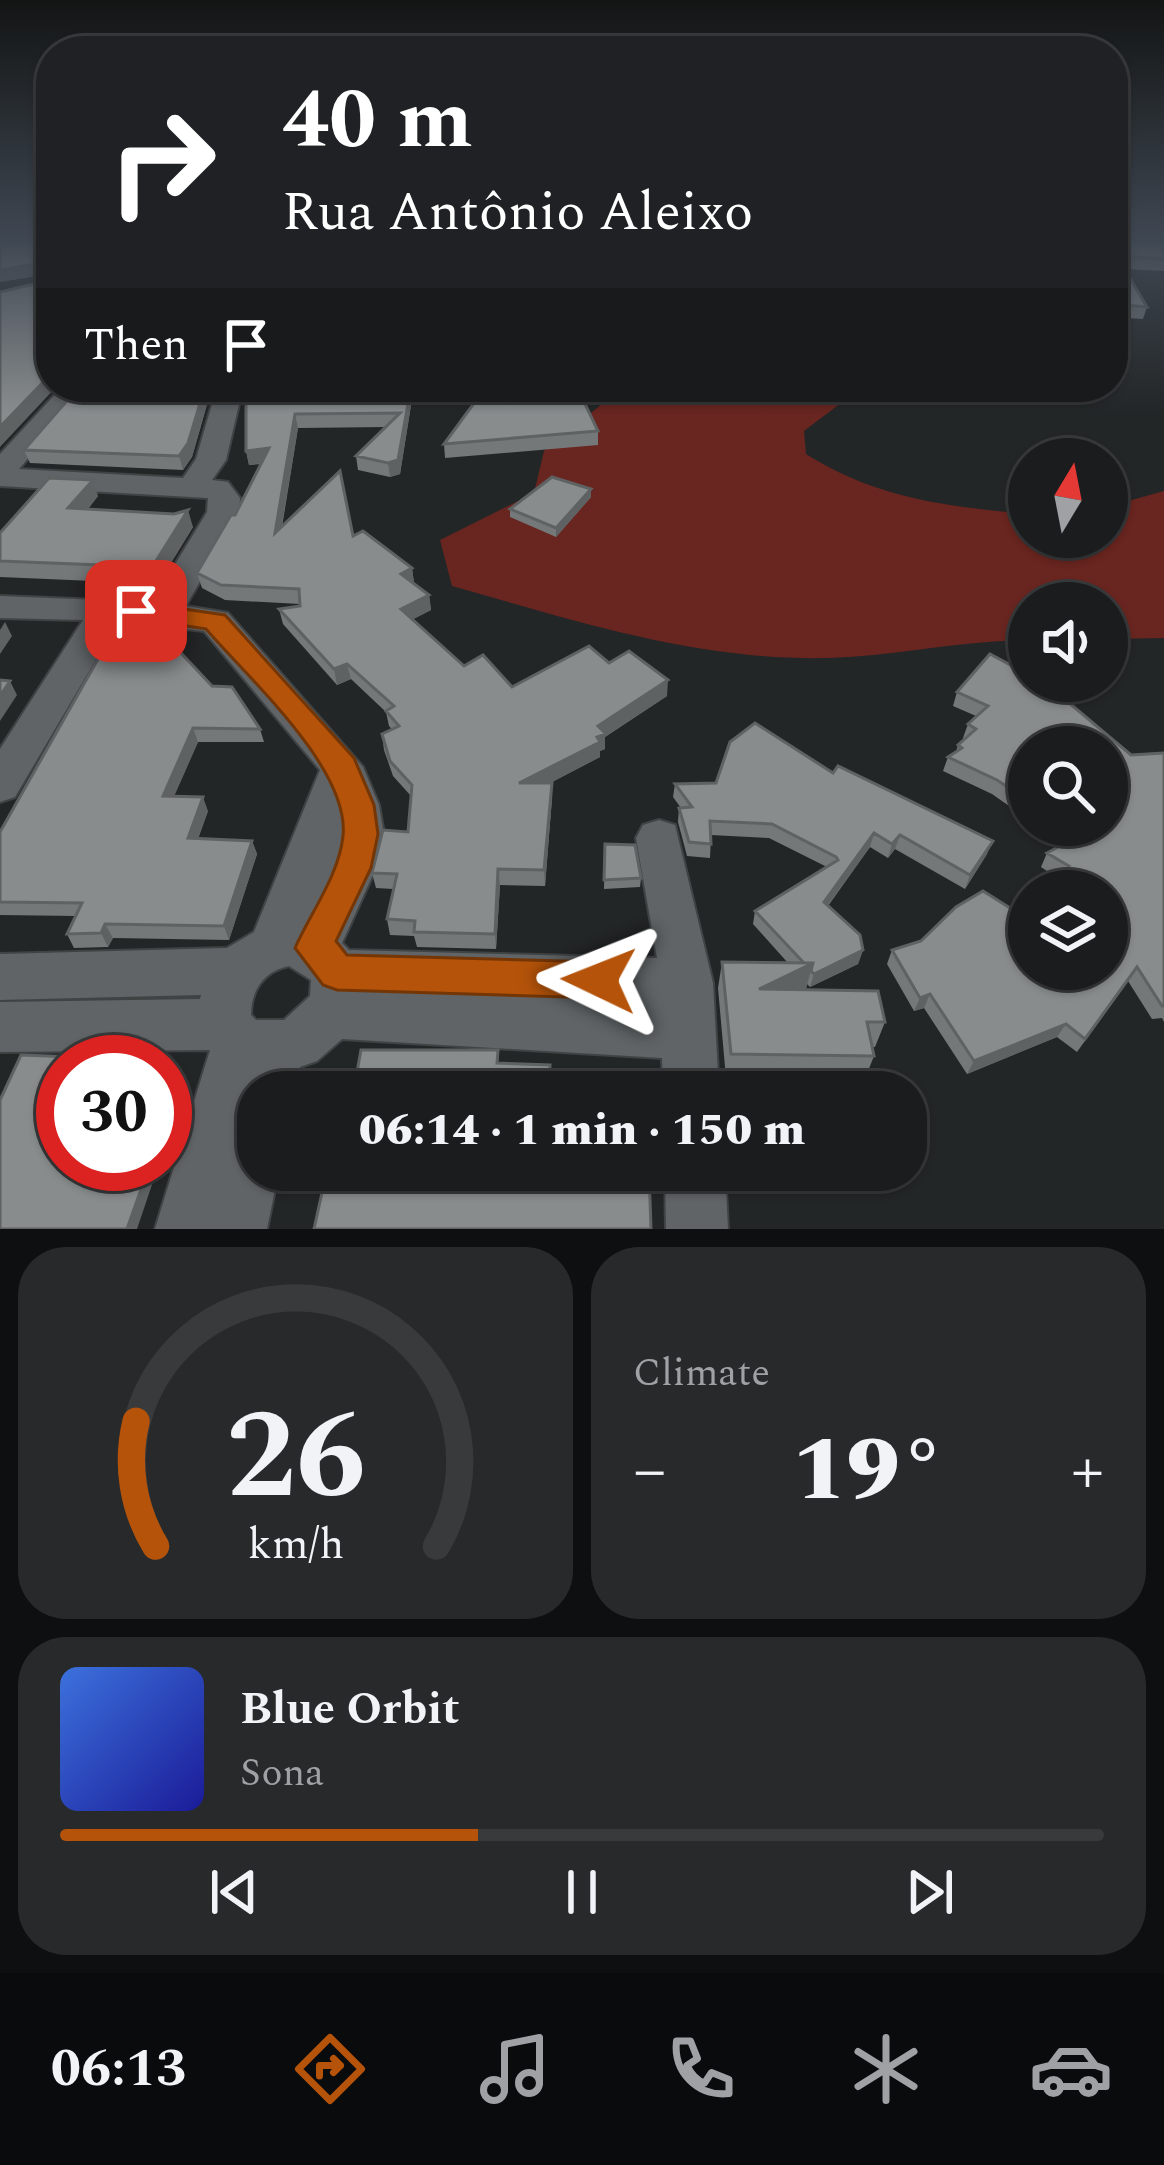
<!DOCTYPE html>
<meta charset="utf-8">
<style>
body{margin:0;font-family:Spectral,serif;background:#27292a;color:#f1f3f6;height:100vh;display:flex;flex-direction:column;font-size:45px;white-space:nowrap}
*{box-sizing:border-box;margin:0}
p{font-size:39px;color:#9fa1a4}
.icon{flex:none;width:66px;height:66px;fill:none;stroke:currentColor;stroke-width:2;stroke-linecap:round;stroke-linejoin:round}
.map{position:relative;height:1229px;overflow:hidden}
.drawer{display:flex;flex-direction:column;gap:18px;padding:18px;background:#0e0f10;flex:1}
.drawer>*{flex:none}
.guide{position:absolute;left:36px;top:36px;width:1092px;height:366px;border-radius:48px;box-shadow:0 3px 9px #0004,0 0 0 3px #383a3b;background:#202124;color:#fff;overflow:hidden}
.needle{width:78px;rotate:10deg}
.fabs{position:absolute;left:1008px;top:438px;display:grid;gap:24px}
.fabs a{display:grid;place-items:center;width:120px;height:120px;border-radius:50%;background:#1a1c1d;box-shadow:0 3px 9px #0004,0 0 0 3px #383a3b;font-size:60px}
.speed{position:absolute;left:36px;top:1035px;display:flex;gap:24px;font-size:60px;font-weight:700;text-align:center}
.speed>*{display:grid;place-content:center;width:156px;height:156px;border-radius:50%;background:#1a1c1d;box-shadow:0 3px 9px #0004,0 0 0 3px #383a3b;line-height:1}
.speed .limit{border:18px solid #d22;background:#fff;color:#111}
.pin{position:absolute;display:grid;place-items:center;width:102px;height:102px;color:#fff;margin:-51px;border-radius:24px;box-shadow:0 6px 18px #0006}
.me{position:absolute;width:132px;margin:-66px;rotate:272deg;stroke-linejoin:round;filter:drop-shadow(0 0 9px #0008)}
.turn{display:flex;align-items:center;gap:42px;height:252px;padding:0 48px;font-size:54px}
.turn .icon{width:156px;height:156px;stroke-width:2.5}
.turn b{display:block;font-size:84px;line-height:102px}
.then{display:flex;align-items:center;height:114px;padding:0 48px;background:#0003;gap:24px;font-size:45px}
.big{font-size:90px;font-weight:800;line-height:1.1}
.drawer .widget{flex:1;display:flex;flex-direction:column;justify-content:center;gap:18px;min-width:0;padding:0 42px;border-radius:48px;background:#27292a}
.drawer .dial{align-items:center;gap:0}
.dial svg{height:312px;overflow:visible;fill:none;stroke:#383a3b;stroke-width:7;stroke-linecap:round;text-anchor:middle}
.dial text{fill:#f1f3f6;stroke:none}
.song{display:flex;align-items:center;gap:36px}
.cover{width:144px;height:144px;border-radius:18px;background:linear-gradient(135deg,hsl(220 70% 55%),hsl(240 70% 35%))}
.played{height:12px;border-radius:6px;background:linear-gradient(90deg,#b45309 40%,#383a3b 40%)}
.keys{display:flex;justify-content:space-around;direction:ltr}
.heat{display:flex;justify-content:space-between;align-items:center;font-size:66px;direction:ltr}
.drawer .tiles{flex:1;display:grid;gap:18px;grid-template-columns:1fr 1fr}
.widget:last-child{grid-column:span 2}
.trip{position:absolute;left:237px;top:1071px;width:690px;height:120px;border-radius:48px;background:#1a1c1d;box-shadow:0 3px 9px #0004,0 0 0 3px #383a3b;font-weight:800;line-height:120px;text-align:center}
.dock{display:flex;height:192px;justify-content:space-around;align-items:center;background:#0a0b0c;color:#9fa1a4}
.dock .icon{width:84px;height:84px}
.dock .current{color:#b45309}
.dock b{font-size:54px;color:#f1f3f6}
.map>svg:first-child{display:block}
.green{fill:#69251f}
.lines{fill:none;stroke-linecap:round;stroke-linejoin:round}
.street-casing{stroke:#404344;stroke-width:4}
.street{fill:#606466;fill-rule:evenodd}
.wall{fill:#757879}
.shaded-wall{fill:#5f6263}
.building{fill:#888c8d;stroke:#5f6263;stroke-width:3}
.route{fill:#b45309;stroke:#753606;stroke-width:3}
</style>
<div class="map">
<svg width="1164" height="1229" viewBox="0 0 1164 1229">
<rect width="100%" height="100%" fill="#232627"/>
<path class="green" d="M623 387H890L841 403 804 431 806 454C875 498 948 507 1029 514V537H1107V507L1164 491V638L1107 639V603H1029V640C962 640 896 656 828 658 698 661 576 621 452 586L440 540 534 493 544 451Z"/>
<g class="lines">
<defs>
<path id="street" d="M62 387H89L19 469 183 478 196 459 217 387H243L226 460 212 480 228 482 240 498 239 512 186 606 228 613 363 767 379 805 384 834 376 868 342 943 349 950 657 958 636 838 643 825 659 820 675 825 713 983 719 1092H663L662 1058 342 1039 317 1061 300 1067 295 1092H258V1170H279L267 1229H155L210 1050 0 1052V1002L200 999 201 995 0 1000V954L227 948 254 932 320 770 204 631 118 622 15 797 0 802V749L83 620 0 618V596L152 602 207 512 208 498 0 486V454ZM289 966 311 980 310 996 284 1020H256L251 1015C251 990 264 971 289 966Z
M665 1170H725L728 1229H666Z"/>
</defs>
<use href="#street" class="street-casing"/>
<use href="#street" class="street"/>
</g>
<path class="wall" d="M1113 242H1164V271L1124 269 1147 307 1143 319 1113 317Z
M79 387H212L192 457 183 470 30 463 24 450Z
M246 387H579L578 389 598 431V445L445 458 444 444 476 401 412 399 400 474 390 477 358 470 356 456 386 427 298 428 282 527 353 536 412 568 414 583 429 595 431 610 413 619 464 666 512 687 609 663 667 696 605 737V749L600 751V757L550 783 552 798 545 886 500 885 496 949 417 947 414 936 390 935 387 919 393 889 376 888 372 873 408 832 411 796 393 776 384 750 382 734 392 729 389 726 386 712 351 679 337 685 283 624 279 609 300 606V604L225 600 202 588 197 573 235 515 261 464 249 465 246 451Z
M591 489V497L556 537 510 517V509Z
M98 496 88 509 193 527 150 597 122 595 117 582 0 577V533Z
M212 686 260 729 264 742H198L174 796 208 811 198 839 252 841 257 854 229 940 113 938 108 947 74 948 67 934 76 916 0 915V832Z
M957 692 1131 755 1164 753V1022L1162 1018 1152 1019 1128 981 1077 1052 1057 1037 967 1074 924 1008 914 1011 887 964 892 950 1029 969 1107 891H1054L1053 890 1059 879 1041 867 1047 853 1064 843 1037 825H1107L1029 747V820L992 794 943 771 948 757 956 752 958 745 965 739 963 738 968 724 976 716 953 706Z
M833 773 987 854 965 889 895 849 888 858 870 847 828 906 863 950 858 964 810 987 807 984 806 989 885 1022 875 1047H872L874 1056 864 1081 726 1078 718 988 722 962 788 963 753 924 755 911 827 867 769 838 711 835 710 858 687 856 678 822 679 808H681L673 797 675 784 716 783Z
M605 844 641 878 640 887 604 889Z
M658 1170 657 1185 314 1229Z"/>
<path class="shaded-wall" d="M46 262 50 274 0 282V270Z
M51 374V387H56L0 447V427Z
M205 387H212L192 457 183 470 179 456Z
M411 387 412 399 400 474 390 477 388 463Z
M295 414 298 428 278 548 275 533Z
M269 448 272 462 249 465 246 451Z
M93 480 98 496 75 524 68 508Z
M591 489V497L556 537V528Z
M188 510 193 527 150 597 144 580Z
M412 568 414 583 401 574Z
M429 595 431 610 404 624 401 609Z
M5 622 12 636 0 654V630Z
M347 664 351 679 337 685 334 669Z
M668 680 667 696 605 737V749L600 751V757L520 799 519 783 598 726Z
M10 681 17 695 0 721V696Z
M193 728 198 742 168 810 163 796Z
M552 783V798L545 886 544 870Z
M203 797 208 811 193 852 188 838Z
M874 833 870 847 820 916 824 902Z
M900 835 895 849 888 858 892 844Z
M252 841 257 854 229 940 224 926Z
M993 841 987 854 965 889 970 875Z
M498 869 500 885 496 949 495 934Z
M105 924 113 938 108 947 101 933Z
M863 950 858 964 810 987 814 974Z
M813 963 806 989H759Z
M930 994 924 1008 914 1011 920 998Z
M1066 1024 1057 1037 967 1074 974 1061Z
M169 1088 175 1098 165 1128V1102Z
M150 1164H159L137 1229H127Z"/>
<path class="building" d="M0 242H51V266L46 262 0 270Z
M1113 242H1164V259L1117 256 1147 307 1113 304Z
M51 280V374L0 427V292Z
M79 387H205L188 443 179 456 24 450Z
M246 387H411L398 460 388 463 356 456 400 413 295 414 275 533 340 471 353 536 363 531 412 568 401 574 429 595 401 609 464 666 483 655 512 687 589 646 609 663 629 651 668 680 598 726 606 734 597 737 600 742 519 783H552L544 870 498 869 495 934 414 932 415 921 387 919 397 874 372 873 383 830 408 832 412 785 390 761 382 734 399 726 386 711 394 706 347 664 334 669 279 609 300 606 299 589 221 585 197 573 231 515H235L269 448 246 451Z
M464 387H577L598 431 444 444 486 387Z
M552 477 591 489 556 528 510 509Z
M49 478 93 480 68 508 174 514 188 510 144 580 116 579 124 566 0 561V533Z
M126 633 165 636 212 686 232 687 260 729 193 728 163 796 203 797 188 838 252 841 224 926 105 924 101 933 67 934 82 903 0 902V832L110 638Z
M990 654 1029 675V681H1039L1049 686 1131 755 1164 753V1006H1162L1137 967 1085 1039 1066 1024 974 1061 930 994 920 998 892 950 921 941 956 907 983 891 1029 920V969H1107V891H1082L1060 876 1069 866 1047 853 1080 835 1065 825H1107V747H1029V801L997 780 948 757 962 748 958 745 976 729 968 724 988 706 957 692Z
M0 680 10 681 0 696Z
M755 723 833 773 838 766 993 841 970 875 900 835 892 844 874 833 824 902 860 935 863 950 814 974 811 971 813 963H804L755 911 838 860 836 857 772 824 710 821 711 844 689 842 679 808 692 807 675 784 716 783 730 742Z
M605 844 635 845 641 878 604 880Z
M722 962 813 963 759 989 878 991 885 1022H867L874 1056 731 1054Z
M361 1050H498L497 1063 550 1065 549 1092H343L345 1084 355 1083Z
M21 1055 128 1059 127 1062H63V1164H150L127 1229H0V1100Z
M327 1170H658L659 1172 649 1171 651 1229H314Z"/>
<linearGradient id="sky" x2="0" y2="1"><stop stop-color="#131515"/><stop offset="0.58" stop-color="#3f4752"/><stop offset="1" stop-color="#3f4752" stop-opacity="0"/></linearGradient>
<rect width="1164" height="414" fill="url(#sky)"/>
<path class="route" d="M136 602 225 615 354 758 374 805 378 834 371 868 336 941 347 955 599 962 613 967 619 980 613 993 599 998 337 990 323 985 295 948C311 912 339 875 343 836 350 769 248 678 206 629L127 617 123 611 127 605Z"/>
</svg>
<div class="fabs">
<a><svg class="needle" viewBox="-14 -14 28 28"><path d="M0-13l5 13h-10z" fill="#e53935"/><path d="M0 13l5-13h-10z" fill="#9fa1a4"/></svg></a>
<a><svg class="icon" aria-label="sound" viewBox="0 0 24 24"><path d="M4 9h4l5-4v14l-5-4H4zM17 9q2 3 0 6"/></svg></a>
<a><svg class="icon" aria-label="search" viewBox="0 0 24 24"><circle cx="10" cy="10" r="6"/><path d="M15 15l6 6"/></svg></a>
<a><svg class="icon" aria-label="layers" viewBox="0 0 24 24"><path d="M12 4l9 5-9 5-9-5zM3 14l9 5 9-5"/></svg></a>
</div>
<div class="speed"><div class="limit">30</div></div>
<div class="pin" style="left:136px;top:611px;background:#d93025"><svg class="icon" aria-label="arrive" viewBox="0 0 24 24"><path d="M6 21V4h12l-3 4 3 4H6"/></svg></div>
<svg class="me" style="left:599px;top:980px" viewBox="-20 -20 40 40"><path d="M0-17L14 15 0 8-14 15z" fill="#b45309" stroke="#fff" stroke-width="4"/></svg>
<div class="trip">06:14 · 1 min · 150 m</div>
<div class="guide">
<div class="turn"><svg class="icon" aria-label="right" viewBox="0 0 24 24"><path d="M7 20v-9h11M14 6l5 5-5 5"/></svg><div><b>40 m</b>Rua Antônio Aleixo</div></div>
<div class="then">Then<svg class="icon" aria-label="arrive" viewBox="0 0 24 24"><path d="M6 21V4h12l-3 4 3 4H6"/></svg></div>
</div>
</div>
<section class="drawer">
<div class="tiles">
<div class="widget dial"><svg viewBox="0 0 100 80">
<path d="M14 69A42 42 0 1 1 86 69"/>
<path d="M14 69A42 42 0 0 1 9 37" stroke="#b45309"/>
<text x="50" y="56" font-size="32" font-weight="700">26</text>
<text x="50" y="72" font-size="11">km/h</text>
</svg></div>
<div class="widget"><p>Climate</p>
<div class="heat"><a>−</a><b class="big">19°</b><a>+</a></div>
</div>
<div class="widget">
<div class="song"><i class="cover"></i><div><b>Blue Orbit</b><p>Sona</p></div></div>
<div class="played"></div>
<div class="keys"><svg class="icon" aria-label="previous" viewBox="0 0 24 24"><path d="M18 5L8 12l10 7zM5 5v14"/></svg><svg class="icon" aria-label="pause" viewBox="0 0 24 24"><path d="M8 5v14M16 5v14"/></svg><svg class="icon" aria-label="next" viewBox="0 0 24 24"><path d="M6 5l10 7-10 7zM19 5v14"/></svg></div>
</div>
</div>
</section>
<nav class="dock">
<b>06:13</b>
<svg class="icon current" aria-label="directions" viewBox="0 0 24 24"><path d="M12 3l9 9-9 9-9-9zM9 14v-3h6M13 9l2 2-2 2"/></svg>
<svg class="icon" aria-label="music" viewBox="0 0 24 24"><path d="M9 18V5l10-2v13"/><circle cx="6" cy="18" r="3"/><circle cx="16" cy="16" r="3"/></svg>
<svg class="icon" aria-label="phone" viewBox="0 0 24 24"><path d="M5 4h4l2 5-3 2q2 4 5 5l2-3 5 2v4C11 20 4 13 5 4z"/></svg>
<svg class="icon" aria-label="climate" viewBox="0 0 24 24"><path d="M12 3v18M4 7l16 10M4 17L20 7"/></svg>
<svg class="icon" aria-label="car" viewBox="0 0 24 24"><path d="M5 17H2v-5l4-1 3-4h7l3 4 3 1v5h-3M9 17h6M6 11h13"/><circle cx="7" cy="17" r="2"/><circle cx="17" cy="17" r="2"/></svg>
</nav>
